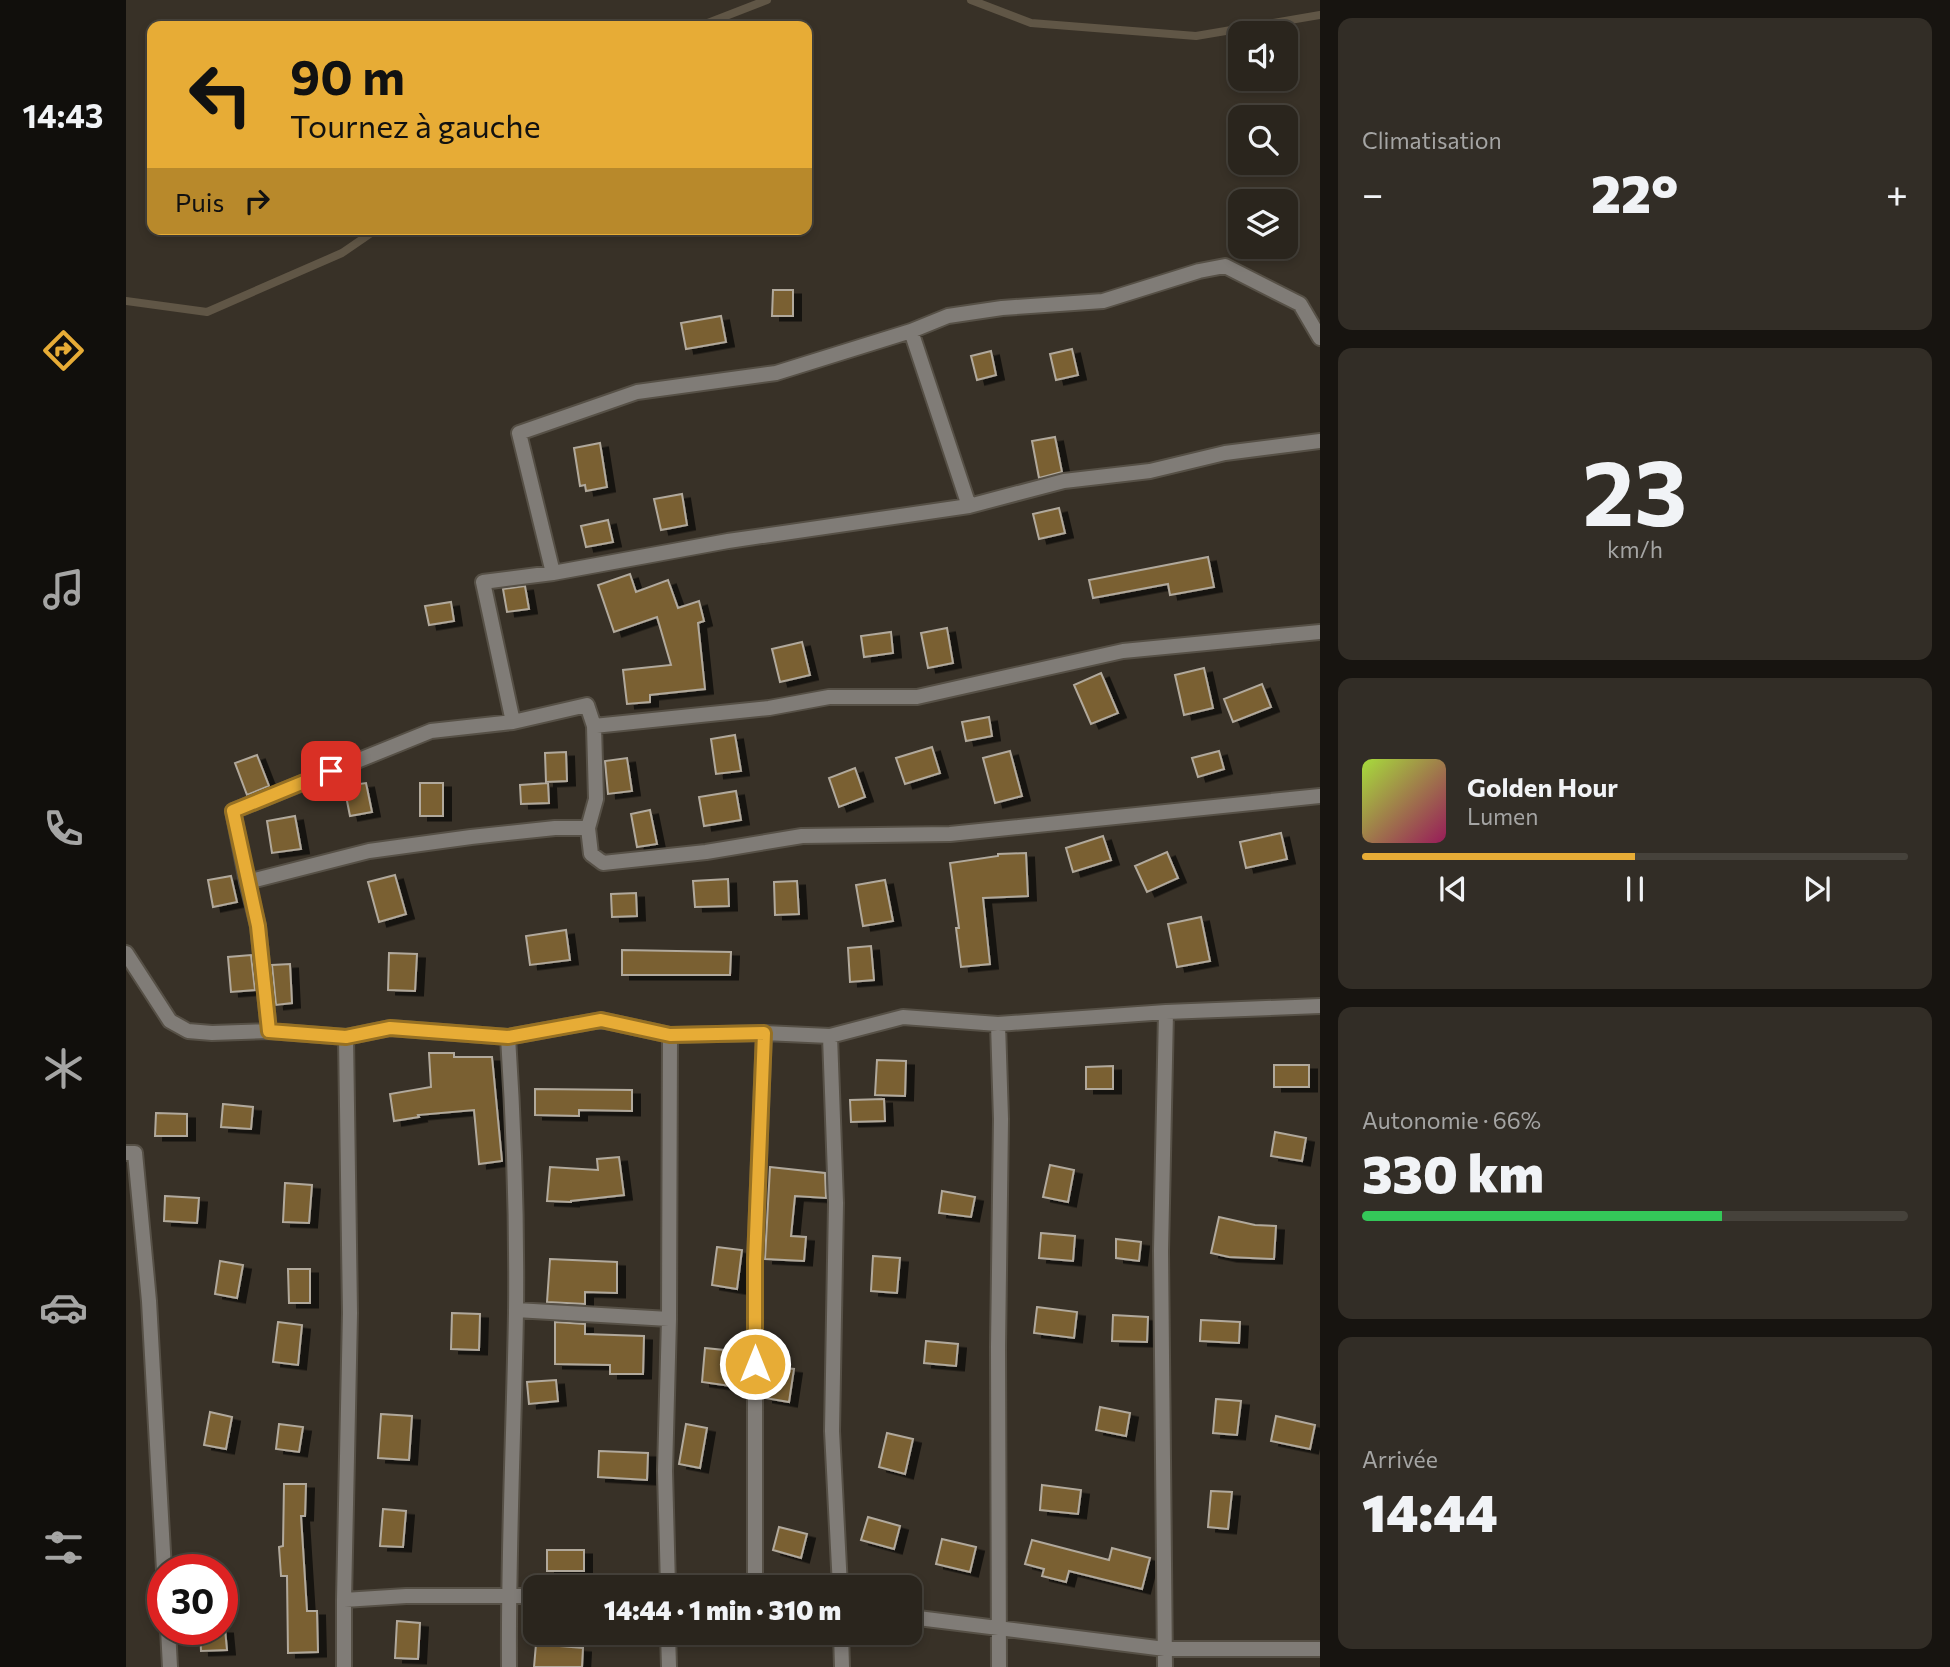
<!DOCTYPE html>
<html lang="fr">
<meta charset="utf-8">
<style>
body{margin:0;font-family:Commissioner,sans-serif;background:#322d26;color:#f1f3f6;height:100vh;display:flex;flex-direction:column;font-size:26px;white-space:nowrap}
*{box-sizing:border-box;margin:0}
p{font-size:23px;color:#a5a5a4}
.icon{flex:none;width:38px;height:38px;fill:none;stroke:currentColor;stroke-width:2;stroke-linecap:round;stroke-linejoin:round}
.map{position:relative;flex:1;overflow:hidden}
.sheet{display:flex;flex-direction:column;gap:18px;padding:18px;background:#171410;width:630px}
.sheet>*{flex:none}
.guide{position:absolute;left:21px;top:21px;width:665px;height:214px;border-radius:14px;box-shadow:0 4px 10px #0003,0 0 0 2px #46423b;background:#e7ac36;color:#111;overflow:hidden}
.buttons{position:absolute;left:1102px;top:21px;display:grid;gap:14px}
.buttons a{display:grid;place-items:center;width:70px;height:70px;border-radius:14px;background:#2a251d;box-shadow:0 4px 10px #0003,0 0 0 2px #46423b;font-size:35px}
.speed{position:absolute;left:21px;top:1554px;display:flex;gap:14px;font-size:35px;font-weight:700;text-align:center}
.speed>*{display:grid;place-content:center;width:91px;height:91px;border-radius:50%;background:#2a251d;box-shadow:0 4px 10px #0003,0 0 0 2px #46423b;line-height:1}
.speed .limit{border:10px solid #d22;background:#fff;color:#111}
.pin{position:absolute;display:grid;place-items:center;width:60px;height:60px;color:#fff;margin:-30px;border-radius:14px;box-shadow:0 4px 10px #0006}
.me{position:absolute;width:77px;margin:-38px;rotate:0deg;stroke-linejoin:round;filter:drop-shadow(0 0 5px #0008)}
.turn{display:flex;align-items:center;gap:24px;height:147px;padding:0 28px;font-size:32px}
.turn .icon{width:91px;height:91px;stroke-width:2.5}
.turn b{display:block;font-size:49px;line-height:60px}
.then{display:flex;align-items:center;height:66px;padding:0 28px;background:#0003;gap:14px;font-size:26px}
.big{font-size:52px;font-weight:800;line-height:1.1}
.sheet .widget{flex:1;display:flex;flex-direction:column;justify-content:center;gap:10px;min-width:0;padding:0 24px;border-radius:14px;background:#322d26}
.sheet .dial{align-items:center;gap:0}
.dial b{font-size:91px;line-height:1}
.song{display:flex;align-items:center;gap:21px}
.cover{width:84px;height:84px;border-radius:10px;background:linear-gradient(135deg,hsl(80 70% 55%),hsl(330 70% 35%))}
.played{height:7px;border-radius:4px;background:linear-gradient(90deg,#e7ac36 50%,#46423b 50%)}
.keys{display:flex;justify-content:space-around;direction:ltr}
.heat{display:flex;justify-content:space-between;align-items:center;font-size:38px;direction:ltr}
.charge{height:10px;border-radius:5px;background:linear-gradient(90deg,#34c759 66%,#46423b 0)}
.trip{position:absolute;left:397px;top:1575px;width:399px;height:70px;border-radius:14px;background:#2a251d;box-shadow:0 4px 10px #0003,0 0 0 2px #46423b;font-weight:800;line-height:70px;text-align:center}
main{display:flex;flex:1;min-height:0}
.menu{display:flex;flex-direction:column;width:126px;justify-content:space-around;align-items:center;background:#110f0c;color:#a5a5a4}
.menu .icon{width:49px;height:49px}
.menu .on{color:#e7ac36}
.menu b{font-size:32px;color:#f1f3f6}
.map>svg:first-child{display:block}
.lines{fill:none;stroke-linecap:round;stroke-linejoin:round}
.stream{stroke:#605646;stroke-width:8}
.building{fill:#7a6033;stroke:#b1a99c;stroke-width:2;filter:url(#shadow)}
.street-casing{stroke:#565046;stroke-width:18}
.street{stroke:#807c77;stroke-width:14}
.route-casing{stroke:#967023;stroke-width:18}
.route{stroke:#e7ac36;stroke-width:12}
</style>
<main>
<nav class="menu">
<b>14:43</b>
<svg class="icon on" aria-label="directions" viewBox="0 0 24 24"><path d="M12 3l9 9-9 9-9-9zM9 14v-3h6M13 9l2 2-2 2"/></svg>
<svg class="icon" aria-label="music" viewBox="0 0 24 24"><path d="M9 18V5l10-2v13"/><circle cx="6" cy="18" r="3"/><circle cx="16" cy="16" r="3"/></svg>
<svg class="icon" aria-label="phone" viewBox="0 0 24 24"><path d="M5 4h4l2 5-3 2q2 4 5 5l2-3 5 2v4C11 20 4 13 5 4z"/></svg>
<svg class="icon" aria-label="climate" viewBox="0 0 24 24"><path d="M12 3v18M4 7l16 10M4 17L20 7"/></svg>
<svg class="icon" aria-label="car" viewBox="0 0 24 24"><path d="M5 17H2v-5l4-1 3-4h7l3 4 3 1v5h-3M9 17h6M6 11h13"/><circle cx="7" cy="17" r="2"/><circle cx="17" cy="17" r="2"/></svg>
<svg class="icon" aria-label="filters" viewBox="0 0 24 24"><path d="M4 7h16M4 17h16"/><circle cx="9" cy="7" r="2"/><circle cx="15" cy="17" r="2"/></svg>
</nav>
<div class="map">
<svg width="1194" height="1667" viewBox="0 0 1194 1667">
<defs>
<filter id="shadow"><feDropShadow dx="8" dy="4.5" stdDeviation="0" flood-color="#0009"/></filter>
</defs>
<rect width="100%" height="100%" fill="#383127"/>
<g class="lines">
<path class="stream" d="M845 0 905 23 1070 36 1194 15
M574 26 641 0
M0 301 81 312 216 253 251 229"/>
</g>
<path class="building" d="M647 290H667V316H646Z
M595 316 600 342 560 349 555 323Z
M946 349 952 375 930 380 924 354Z
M865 351 870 375 851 380 845 356Z
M929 437 936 472 913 478 906 441Z
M474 443 481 487 460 491 459 485 454 486 448 448Z
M556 494 561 525 535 530 528 499Z
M933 508 939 533 913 539 907 514Z
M482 520 487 542 460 547 455 526Z
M1082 557 1088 587 1044 595 1042 584 967 598 963 580Z
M504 574 510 592 542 580 552 608 573 601 578 621 572 623 579 689 524 695V702L501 704 497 670 545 665 531 617 488 632 472 585Z
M399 586 403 609 381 612 377 589Z
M325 602 328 621 303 625 299 606Z
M821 628 827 663 802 668 795 633Z
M765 632 767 653 738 657 735 636Z
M676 642 684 675 654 682 646 649Z
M1078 668 1087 708 1058 715 1049 675Z
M975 673 992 713 965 724 948 685Z
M1136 684 1145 707 1107 722 1098 699Z
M863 717 866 736 840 741 836 722Z
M609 735 615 771 590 774 585 739Z
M806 747 814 773 779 784 770 758Z
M884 751 896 796 869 803 857 758Z
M1093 751 1098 769 1072 777 1066 758Z
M440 752 441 781 420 782 419 753Z
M131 755 143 786 121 795 109 763Z
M501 758 506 791 482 794 479 761Z
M729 768 739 797 713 807 703 778Z
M240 783 246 812 224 816 218 786Z
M294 783H317V816H294Z
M422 783 423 803 395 804 394 785Z
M610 791 615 820 578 826 573 797Z
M524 810 531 844 511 847 505 814Z
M169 816 175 849 146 853 141 821Z
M1155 833 1161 859 1120 868 1114 842Z
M977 836 985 860 947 872 940 848Z
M1041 852 1052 878 1021 892 1009 866Z
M900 853 902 896 857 898 864 964 835 967 830 928H833L824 863 872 856V854Z
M269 875 280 914 253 922 242 882Z
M105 876 111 902 87 907 82 880Z
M602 879 603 906 569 907 567 881Z
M759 880 767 921 737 926 730 885Z
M671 881 673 914 649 915 648 882Z
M510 893 511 916 486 917 485 894Z
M1075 917 1084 961 1051 967 1042 924Z
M440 930 444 960 404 965 400 936Z
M745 946 748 980 724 982 722 948Z
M496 950 605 952 604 975H496Z
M263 953 291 954 289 991 262 990Z
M125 955 129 990 105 992 102 957Z
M164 964 166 1003 150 1005 146 965Z
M303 1053H328V1057H366L376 1161 353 1164 348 1110 292 1115 293 1117 268 1121 264 1094 305 1087Z
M751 1060 780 1061 779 1096 749 1095Z
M1148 1065H1183V1087H1148Z
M987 1066V1089H960V1067Z
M409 1089 506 1090V1111L453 1110V1116L409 1115Z
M758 1099 759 1121 725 1122 724 1100Z
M97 1104 127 1107 125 1129 95 1127Z
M30 1113 61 1114V1136H29Z
M1149 1132 1180 1138 1176 1161 1145 1156Z
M493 1157 498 1195 445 1201V1202L421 1201 424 1167 472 1170 471 1159Z
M924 1165 948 1170 942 1202 917 1197Z
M644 1167 699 1173 700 1198 669 1196 665 1236 680 1237 678 1261 639 1259Z
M159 1183 186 1185 183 1223 157 1222Z
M816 1191 849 1197 845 1217 813 1213Z
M39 1196 73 1198 71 1223 38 1221Z
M1093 1217 1129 1225 1150 1226 1148 1259 1103 1257 1085 1253Z
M915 1233 949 1236 947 1261 913 1258Z
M990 1239 1015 1242 1013 1261 990 1258Z
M591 1247 616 1250 611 1289 586 1285Z
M747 1256 774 1258 771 1293 745 1291Z
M424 1259 491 1262V1293L459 1292V1304L421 1302Z
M94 1261 117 1265 111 1298 89 1294Z
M162 1269H184V1303H163Z
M911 1307 951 1312 948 1338 908 1333Z
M326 1313 354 1314 353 1350 325 1349Z
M987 1315 1022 1317 1021 1342 986 1341Z
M1075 1320 1114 1322 1113 1343 1074 1341Z
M152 1322 176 1325 172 1365 147 1362Z
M429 1322 459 1324V1334L518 1336 517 1374H484V1365L429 1364Z
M800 1341 832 1344 830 1366 798 1363Z
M579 1348 608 1351 607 1361 619 1363V1388L576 1382Z
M639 1366 668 1369 663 1402 639 1398Z
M430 1380 432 1401 403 1404 401 1382Z
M1090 1399 1115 1401 1111 1435 1087 1433Z
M974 1407 1004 1413 1000 1436 970 1430Z
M84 1412 106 1417 100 1449 78 1445Z
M255 1414 286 1416 283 1460 252 1458Z
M1150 1416 1189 1425 1184 1449 1145 1441Z
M153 1424 177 1427 173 1452 150 1449Z
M560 1424 581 1428 574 1468 553 1464Z
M761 1433 787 1439 779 1474 753 1467Z
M473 1451 522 1453 521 1480 472 1477Z
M158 1484H180L179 1516H175L181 1611H191L192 1652 162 1653 161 1576H155L153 1547 157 1546Z
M916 1485 955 1490 952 1514 914 1510Z
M1085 1491 1106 1492 1102 1529 1082 1527Z
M257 1509 280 1511 277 1547 254 1546Z
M742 1517 774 1526 768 1549 735 1540Z
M653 1527 681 1534 675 1558 647 1550Z
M816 1539 850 1547 844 1572 810 1564Z
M906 1540 983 1560 986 1548 1024 1558 1016 1589 943 1571 940 1582 916 1576 918 1569 899 1564Z
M421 1550H458V1571H421Z
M271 1621 294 1623 292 1659 269 1658Z
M74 1629H99L101 1650 75 1651Z
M410 1644 457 1648 456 1667H408Z"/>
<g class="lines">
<defs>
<path id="street" d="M785 331 843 506
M427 573 393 433 511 392 650 373 785 331 822 316 876 308 977 301 1073 271 1099 266 1174 304 1194 338
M387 722 357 582 427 573 602 541 843 506 938 481 1024 471 1099 453 1194 441
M468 726 643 708 703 697H791L997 651 1194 632
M121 882 243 851 345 837 429 828H462
M0 953 44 1021 62 1031 86 1033 143 1031 220 1037 264 1028 382 1037 475 1020 544 1035 638 1033 704 1036 777 1017 872 1024 1040 1012 1194 1006
M872 1024 875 1119 872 1347 873 1667
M143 1031 132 926 121 882 107 811 305 731 387 722 461 705 468 726 470 799 462 828 465 854 477 863 580 852 676 836 824 834 1194 796
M704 1036 710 1203 706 1431 714 1587
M382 1037C388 1128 391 1220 390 1312 388 1430 382 1549 383 1667
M0 1153H9L23 1301 38 1570
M390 1310 543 1319
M542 1587 539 1471 543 1319 544 1035
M629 1587V1261L638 1033
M218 1600 280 1596H410
M784 1617 1039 1649H1194
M42 1629 44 1667
M542 1633 543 1667
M715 1633 716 1667
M218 1667V1600L224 1313 220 1037
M1039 1667 1035 1251 1040 1012"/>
</defs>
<use href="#street" class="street-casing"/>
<use href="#street" class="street"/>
</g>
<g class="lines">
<defs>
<path id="route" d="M205 771 107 811 132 926 143 1031 220 1037 264 1028 382 1037 475 1020 544 1035 638 1033 629 1261V1364"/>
</defs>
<use href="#route" class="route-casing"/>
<use href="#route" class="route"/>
</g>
</svg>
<div class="buttons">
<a><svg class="icon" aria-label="sound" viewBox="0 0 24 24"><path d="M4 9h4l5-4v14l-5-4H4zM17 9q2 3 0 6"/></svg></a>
<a><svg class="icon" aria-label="search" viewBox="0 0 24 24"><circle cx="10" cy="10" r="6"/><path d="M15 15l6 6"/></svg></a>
<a><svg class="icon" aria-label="layers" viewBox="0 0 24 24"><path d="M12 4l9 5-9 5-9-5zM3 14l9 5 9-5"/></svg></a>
</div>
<div class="speed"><div class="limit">30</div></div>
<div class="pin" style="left:205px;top:771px;background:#d93025"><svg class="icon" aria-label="arrive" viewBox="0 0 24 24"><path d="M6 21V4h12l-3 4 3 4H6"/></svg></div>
<svg class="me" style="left:629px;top:1364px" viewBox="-20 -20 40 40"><circle r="17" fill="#e7ac36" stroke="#fff" stroke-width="3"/><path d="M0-11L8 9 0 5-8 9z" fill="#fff"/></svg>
<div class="trip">14:44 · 1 min · 310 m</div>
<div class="guide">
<div class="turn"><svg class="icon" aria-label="left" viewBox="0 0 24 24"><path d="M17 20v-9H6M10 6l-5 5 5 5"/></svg><div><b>90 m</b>Tournez à gauche</div></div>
<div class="then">Puis<svg class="icon" aria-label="right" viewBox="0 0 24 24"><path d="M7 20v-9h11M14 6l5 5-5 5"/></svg></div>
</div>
</div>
<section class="sheet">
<div class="widget"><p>Climatisation</p>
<div class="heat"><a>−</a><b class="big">22°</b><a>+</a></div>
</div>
<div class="widget dial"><b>23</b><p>km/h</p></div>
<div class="widget">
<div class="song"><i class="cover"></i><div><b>Golden Hour</b><p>Lumen</p></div></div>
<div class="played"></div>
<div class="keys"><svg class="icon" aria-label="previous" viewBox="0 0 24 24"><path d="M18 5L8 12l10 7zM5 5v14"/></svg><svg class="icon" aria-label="pause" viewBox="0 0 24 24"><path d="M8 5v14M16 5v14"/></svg><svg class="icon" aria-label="next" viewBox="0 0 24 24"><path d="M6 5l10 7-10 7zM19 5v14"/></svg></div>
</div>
<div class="widget"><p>Autonomie · 66%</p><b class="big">330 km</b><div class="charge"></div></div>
<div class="widget"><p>Arrivée</p><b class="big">14:44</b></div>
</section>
</main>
